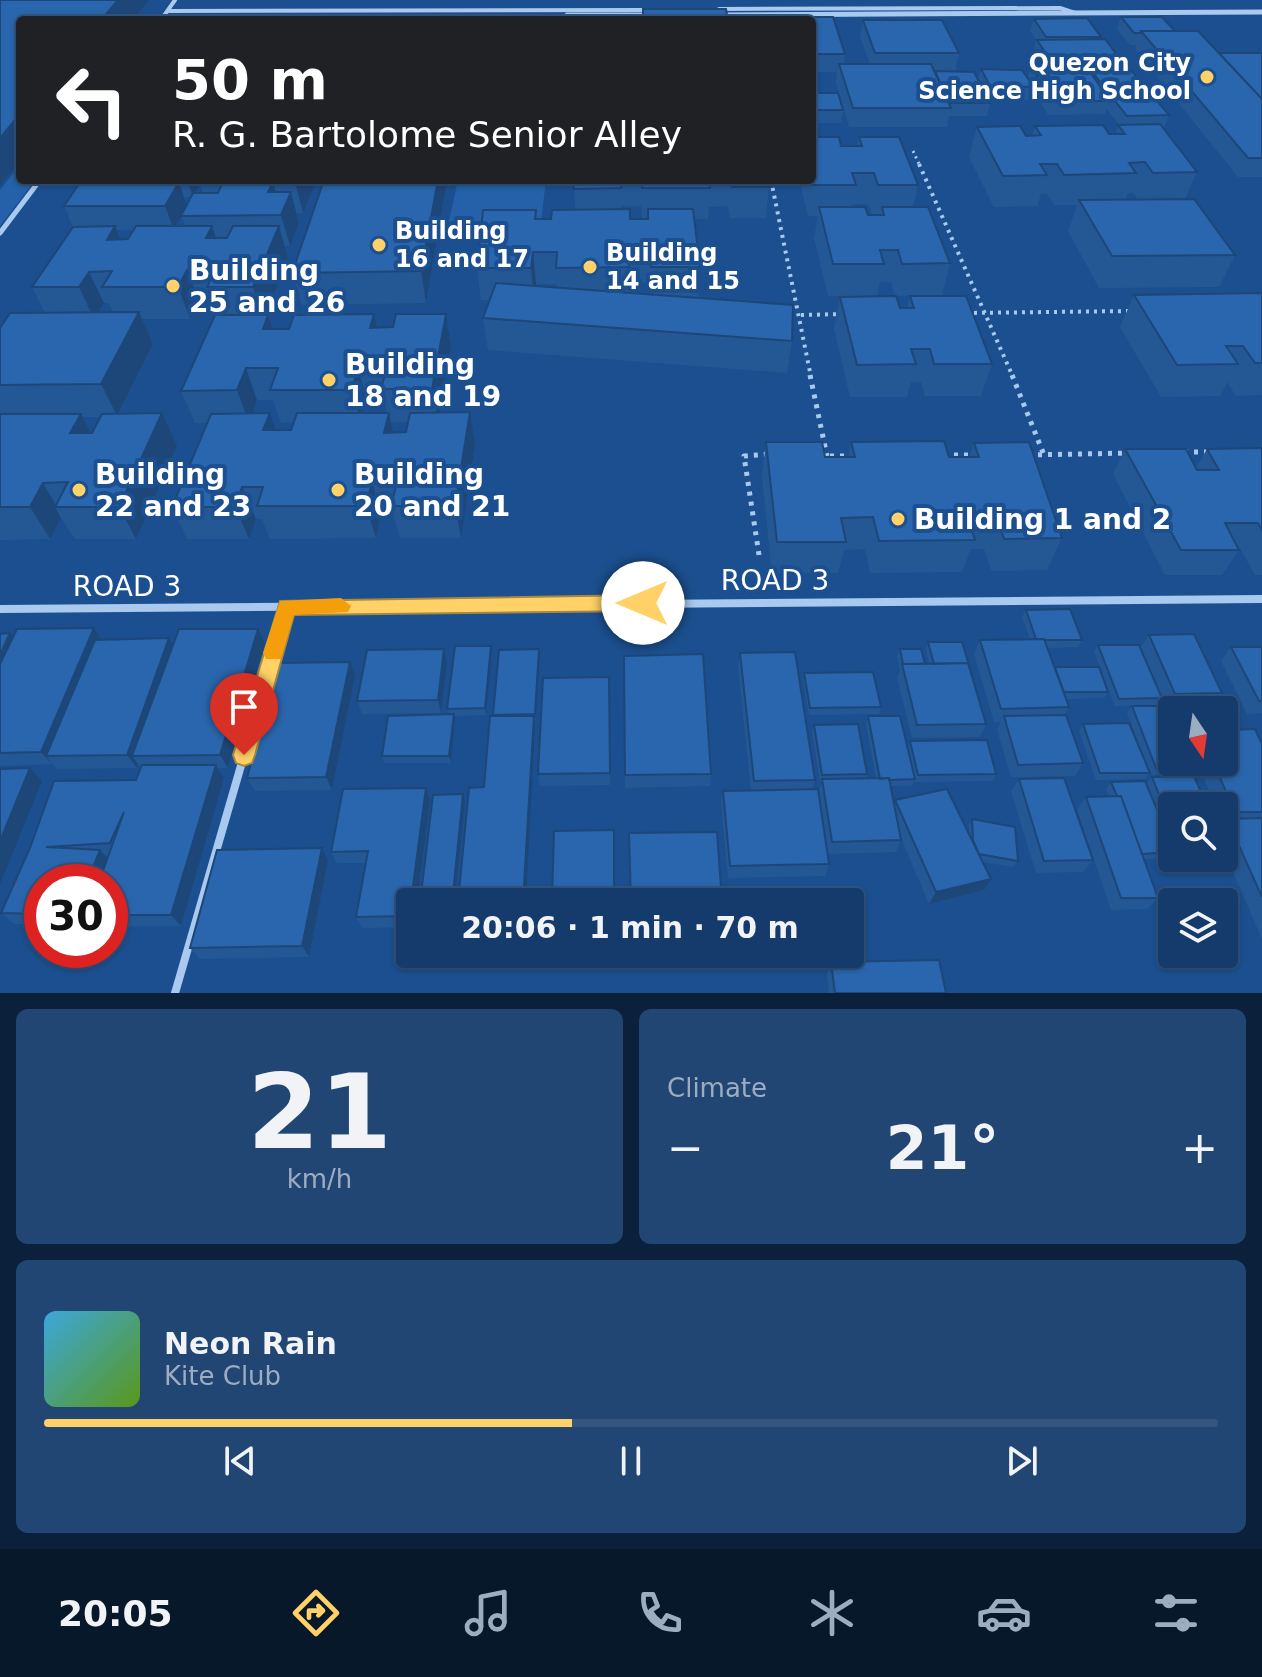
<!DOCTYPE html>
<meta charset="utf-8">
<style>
body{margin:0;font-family:"DejaVu Sans",sans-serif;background:#214673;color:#f1f3f6;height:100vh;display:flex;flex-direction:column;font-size:30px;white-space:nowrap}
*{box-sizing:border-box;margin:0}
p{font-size:26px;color:#9dadc1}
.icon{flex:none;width:44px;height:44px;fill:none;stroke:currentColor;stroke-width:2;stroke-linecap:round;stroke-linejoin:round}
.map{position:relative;height:993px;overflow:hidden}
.details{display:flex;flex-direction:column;gap:16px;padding:16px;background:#0b203b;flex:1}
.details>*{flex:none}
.guide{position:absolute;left:16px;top:16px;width:800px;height:168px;border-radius:8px;box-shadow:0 2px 6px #0004,0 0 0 2px #33557e;background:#202124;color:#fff;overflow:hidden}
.needle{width:52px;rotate:167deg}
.controls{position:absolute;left:1158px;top:696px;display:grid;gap:16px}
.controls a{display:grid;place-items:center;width:80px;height:80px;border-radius:8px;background:#143b6b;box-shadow:0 2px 6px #0004,0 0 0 2px #33557e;font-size:40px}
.speed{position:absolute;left:24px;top:864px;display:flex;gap:16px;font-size:40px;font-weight:700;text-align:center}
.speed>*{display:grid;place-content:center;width:104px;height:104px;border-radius:50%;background:#143b6b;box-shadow:0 2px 6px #0004,0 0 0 2px #33557e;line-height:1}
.speed .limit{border:12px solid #d22;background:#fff;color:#111}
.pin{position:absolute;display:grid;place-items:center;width:68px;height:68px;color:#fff;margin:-82px -34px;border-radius:50% 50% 50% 0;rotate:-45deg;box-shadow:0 0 8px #0007}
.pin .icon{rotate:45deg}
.me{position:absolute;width:88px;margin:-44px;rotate:270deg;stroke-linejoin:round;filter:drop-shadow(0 0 6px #0008)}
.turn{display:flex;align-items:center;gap:28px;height:168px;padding:0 24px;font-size:36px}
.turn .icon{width:104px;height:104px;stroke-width:2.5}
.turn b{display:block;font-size:56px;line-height:68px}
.big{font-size:60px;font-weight:700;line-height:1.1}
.details .tile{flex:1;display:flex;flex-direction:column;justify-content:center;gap:12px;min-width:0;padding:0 28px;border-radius:12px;background:#214673}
.details .dial{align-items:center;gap:0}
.dial b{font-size:104px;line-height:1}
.song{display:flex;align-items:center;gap:24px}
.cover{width:96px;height:96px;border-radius:12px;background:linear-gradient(135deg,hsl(200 70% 55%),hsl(90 70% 35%))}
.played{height:8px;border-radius:4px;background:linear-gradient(90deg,#ffd166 45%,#33557e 45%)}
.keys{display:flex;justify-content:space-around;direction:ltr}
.heat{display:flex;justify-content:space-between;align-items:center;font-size:44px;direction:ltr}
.details .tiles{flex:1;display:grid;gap:16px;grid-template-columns:1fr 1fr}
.tile:last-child{grid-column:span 2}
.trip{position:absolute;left:396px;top:888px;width:468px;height:80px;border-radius:8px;background:#143b6b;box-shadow:0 2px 6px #0004,0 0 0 2px #33557e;font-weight:700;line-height:80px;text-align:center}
.dock{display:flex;height:128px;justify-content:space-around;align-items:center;background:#08182b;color:#9dadc1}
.dock .icon{width:56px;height:56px}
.dock .current{color:#ffd166}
.dock b{font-size:36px;color:#f1f3f6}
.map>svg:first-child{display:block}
.green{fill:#2461a8}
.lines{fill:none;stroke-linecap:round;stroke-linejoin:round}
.path-far2{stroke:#a9c9ee;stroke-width:3;stroke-dasharray:2 4;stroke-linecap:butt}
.path-far1{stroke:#a9c9ee;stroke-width:4;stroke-dasharray:3 5;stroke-linecap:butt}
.path{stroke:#a9c9ee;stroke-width:5;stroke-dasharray:4 6;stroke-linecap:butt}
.service-far3{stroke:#a9c9ee;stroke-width:4}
.service-far2{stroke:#a9c9ee;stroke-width:5}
.service-far1{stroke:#a9c9ee;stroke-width:6}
.service{stroke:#a9c9ee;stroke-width:8}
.minor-far1{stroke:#a9c9ee;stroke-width:5}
.minor{stroke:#a9c9ee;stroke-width:8}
.wall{fill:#245895;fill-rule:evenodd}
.shaded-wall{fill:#1d4779}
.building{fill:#2a66ad;stroke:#1d4779;stroke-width:2}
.route{fill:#ffd166;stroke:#a68842;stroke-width:2}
.slow{fill:#f59e0b}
.poi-dot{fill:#ffd166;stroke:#1b4f8f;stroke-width:3}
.labels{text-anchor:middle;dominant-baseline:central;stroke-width:8;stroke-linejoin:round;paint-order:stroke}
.far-poi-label{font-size:24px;font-weight:bold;fill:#fff;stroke:#1b4f8f;text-anchor:start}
.poi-label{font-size:28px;font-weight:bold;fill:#fff;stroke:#1b4f8f;text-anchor:start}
.street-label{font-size:28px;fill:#fff;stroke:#1b4f8f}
</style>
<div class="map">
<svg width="1262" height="993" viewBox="0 0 1262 993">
<rect width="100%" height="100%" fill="#1b4f8f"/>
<path class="green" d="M20 165V180H35L0 226V190Z
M458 180H546L539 239H445Z"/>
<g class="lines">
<path class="path-far2" d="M913 151 920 166"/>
<path class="path-far1" d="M919 164 1013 377
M771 180 811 377
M966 313 1132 311
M801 315 844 314"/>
<path class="path" d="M810 375 827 456
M1012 375 1044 455
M1184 452H1210
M944 455H974
M1028 455 1130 453
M820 456H854
M759 555 744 456 770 454"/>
<path class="service-far3" d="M719 9 1060 8 1075 13
M168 11 648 10
M161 20 175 0"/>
<path class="service-far2" d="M0 233 40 180"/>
<path class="service-far1" d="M275 647 287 607"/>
<path class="service" d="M175 993 276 645"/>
<path class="minor-far1" d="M567 15H650
M716 15 1262 12"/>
<path class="minor" d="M0 609 1262 599"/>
</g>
<path class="wall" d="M748 17H833L845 54 844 64H870L860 37 863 20 959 53 955 71 978 79 981 69 1028 77 1031 66H1043L1033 52 1036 40 1030 31 1034 19 1101 37V39L1117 55 1115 59 1169 115 1164 128 1197 172 1185 199 1235 255 1219 287 1099 288 1068 231 1077 205H1054L1047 194H1041L1037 206 994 207 969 157 977 127 1026 136H1032L1035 126 1115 134 1119 125 1107 109 1105 114 1048 115 1033 89 1030 100 988 99 990 103 987 116H949L947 127H849L836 82 837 72H812V20H748ZM1128 193H1133L1138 200H1126Z
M1121 17 1175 31 1219 53H1262V177H1238L1135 49 1136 45H1130L1117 29Z
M812 93 843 110 841 123H812Z
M859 137 918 185 913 207 950 263 942 295 895 296 891 282H880L877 296H828L814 238 818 216H808L799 180H812L841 146H857ZM852 204H868L872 215H868L852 207Z
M89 180H317L303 213H297L299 223 290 246H285L288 258 265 315H268L273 329 393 327 446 314 451 346 439 413 470 412 475 445 461 538H400L393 514H381L376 538 270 539 262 519H256L249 539H187L172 507 207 423H195L181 391 217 315 212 301H199L190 319H142L153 344 118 414 162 413 177 446 136 539H75L61 518 50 539 0 540V328L45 313 32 287 73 227 64 206 91 184ZM200 184 203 193H195ZM184 197H191L187 205ZM182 217 185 226H176ZM117 230H134L128 239H121ZM104 303H109L113 312H98ZM366 399H384L387 413H363ZM257 400H273L281 423 294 422 291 430H276L252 413ZM82 417H101L91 433ZM391 422H408L406 432H393Z
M324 180H446V186L426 303 302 305 292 273Z
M574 180H768L769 187 766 218H730L728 206 709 207 708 219H694L700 267 698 298 792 341 787 373 488 350 483 318 490 300H481L477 268 536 210 537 219H551L575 210ZM621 206H641L642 219H630L621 209ZM629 283H650V294L629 293ZM536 284H557V288L535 286Z
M1262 293V395L1236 396 1227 382 1220 396 1161 397 1120 327 1134 295Z
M910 296 992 364 981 396H925L921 382H911L907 397H850L834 329 840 297 900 308H907Z
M766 442 825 457H848L851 442 949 457H969L974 443 1062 538 1047 570 991 571 984 549H971L962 572 870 573 865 549 844 550 838 573 772 574 762 475Z
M1262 448V575H1255L1240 548H1239V550L1222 575H1165L1113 474 1125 449 1196 468 1207 449Z
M1026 610 1082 640 1078 647 1047 648 1054 667 1108 692 1104 698 1066 699 1069 707 1064 715 1083 763 1075 776 1011 777 997 730 1001 722H994L974 654 980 640 1030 639 1022 617Z
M10 633 13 637 101 640 169 638 173 645 265 643 228 768H218L224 778 181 926H110V882H42V925L14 924 1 913 30 848 136 780 141 768 138 764 137 768 57 769 53 764 0 766V634Z
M1149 635 1222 693 1211 707H1172V762H1224L1262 740V939L1224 851V806H1216L1199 768 1194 774 1151 775 1127 713 1132 706H1164L1161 699 1157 705 1115 706 1094 652 1098 645 1140 648Z
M928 642 986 724 980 737 912 738 897 678 900 670 897 656 900 649 925 664H929L926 649Z
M1231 647H1262V713L1247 714 1221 661Z
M444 649 447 663 441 713 362 714 357 701Z
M539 649 540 656 536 720H534L535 729 526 902H458L484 787 493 716 499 650Z
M492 653 486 715 454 716 455 721 451 763H384L382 756 449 714 447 709Z
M740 653 815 780 812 789 829 864 825 876 728 878 721 803 723 791 751 790 738 666Z
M624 656 711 774 710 786 625 788Z
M350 662 355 676 332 790 255 791 247 778Z
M804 673 881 707 879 714 809 715 803 680Z
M609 677 610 785 540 786 538 774Z
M868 716 908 748 910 741 996 774 993 781 915 782 914 781 912 786H891L894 803 895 800 969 832V825L972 819 1018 861 1013 867 983 862 984 890 929 904 901 838 896 852 828 854 818 792 822 782H820L812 732 814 725 867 774 866 779H876L866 723Z
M1083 724 1150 773 1145 779 1096 780 1079 731Z
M1152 777 1172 806V855L1169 858 1144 859 1158 898 1147 909 1111 910 1077 809 1086 797 1109 796 1106 789 1111 782 1157 808 1147 783Z
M1019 779 1093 860 1083 872 1036 873 1011 791Z
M426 788 430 800 410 902V927L362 928 356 917 365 863H337L331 852Z
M465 801 455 900 423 901 421 895Z
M328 860 309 957 200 959 190 948Z
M831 962 946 993H829L827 972Z"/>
<path class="shaded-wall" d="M118 0H149L133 20H101Z
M20 114V161L0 186V138Z
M187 180H202L200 182V184L193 197Z
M296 180H317L303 213 295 182Z
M438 180H446V186L426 303 421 271Z
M179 182 187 207 174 230 165 206Z
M273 182 282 213 268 192Z
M291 192 299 223 290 246 281 215Z
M115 226 129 258 107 240Z
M212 226 223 258 206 238Z
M279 226 288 258 264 319 253 287Z
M533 252 536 284 534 300 531 268Z
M187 270 199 301 190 319 178 287Z
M89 272 104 303 94 319 79 287Z
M139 312 153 344 117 416 101 384Z
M374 314 381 346 370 328Z
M446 314 451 346 438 422 432 389Z
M268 315 279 347 263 329Z
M358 367 366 399 361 422 352 390Z
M246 368 257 400 249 423 237 390Z
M470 412 475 445 461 538 455 506Z
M162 413 177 446 136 539 119 507Z
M270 413 281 446 263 430Z
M389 413 396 446 384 433Z
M81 414 98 446 70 433Z
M372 482 381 514 376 538 366 506Z
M43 483 57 507H55L61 518 50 539 30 507Z
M242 487 256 519 249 539 235 507Z
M94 628 103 642 46 756 53 765 41 752Z
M258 629 265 643 228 768 220 755Z
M10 633 21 647 0 691V655Z
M169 638 177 652 132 756 138 764 137 768 127 755Z
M491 646 492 653 486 715 485 708Z
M444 649 447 663 441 713 438 700Z
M539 649 540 656 536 720 535 714Z
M350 662 355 676 332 790 326 777Z
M454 714 455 721 451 763 449 756Z
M534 716 535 729 526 902H523Z
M216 765 224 778 181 926 171 915Z
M30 768 42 781 0 884V841Z
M426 788 430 800 417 902H411Z
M463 794 465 801 455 900 453 894Z
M322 848 328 860 309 957 302 946Z
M100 850 111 861 103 882H87Z
M991 879 984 890 929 904 936 892Z"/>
<path class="building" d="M0 0H118L101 20H20V114L0 138Z
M643 9H726L728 20H643Z
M206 17 304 19 203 20Z
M748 17H833L845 54H814L812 45V20H748Z
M1121 17H1162L1175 31H1141V33H1134Z
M1087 18 1101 37H1046L1034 19Z
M863 20H942L959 53H875Z
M1141 31H1198L1262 99V158H1248Z
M1105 39 1117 55H1047L1037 40Z
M1219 53H1262V99Z
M1121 58 1169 115 1127 116 1082 59Z
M839 64H931L951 108H853Z
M1031 66H1086L1110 101H1052Z
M981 69 1022 70 1034 87 990 86Z
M935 71 974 72 990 103H949Z
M812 93H838L843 110H812Z
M1160 124 1197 172 1153 173 1145 162 1129 163 1136 173 1064 175 1057 164H1040L1047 175 1003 176 977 127 1020 126 1026 136 1041 135 1035 126 1103 125 1109 134H1125L1118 125Z
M812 137H839L841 146H862L859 137H899L918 185H878L874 173H852L856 185H812L811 180H812Z
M108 180H156L155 183 179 182 165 206H64L79 184H106Z
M201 180H296L295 182H273L268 192H291L281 215 181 216 193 193H218L223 182H200Z
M324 180H438L421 271 292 273Z
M574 180H621V188L574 189Z
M642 180H709L710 188H642Z
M731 180H768L769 187H732Z
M1194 199 1235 255 1112 256 1079 200Z
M819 207H865L868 215H884L882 207H928L950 263 902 264 898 250H880L884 264H833Z
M630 209V219H648V209H693L700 267H651V251H629V267L556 268 557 252H533L531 268H477L483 210H536L535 219H551L552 210Z
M115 226 107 240 128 239 136 226H212L206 238H227L233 226H279L253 287H207L215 270H187L178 287H102L112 271 89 272 79 287H32L73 227Z
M496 283 793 305 792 341 483 318Z
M1262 293V363H1255L1243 346H1226L1238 364 1177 365 1134 295Z
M896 296 900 308H914L910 296H966L992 364H934L930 349H911L916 364 857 365 840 297Z
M139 312 101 384 0 385V328L10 313Z
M374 314 370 328 393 327 396 314H446L432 389H381L387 367H358L352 390H270L278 368H246L237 390 181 391 215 315H268L263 329H289L294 315Z
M470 412 455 506H391L397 482H372L366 506H257L263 487H242L235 507H172L211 414 270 413 263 430H291L297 413H389L384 433 406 432 410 413Z
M162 413 119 507H55L68 482 43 483 30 507H0V414H81L70 433H92L102 414Z
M944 441 949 457H979L974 443 1029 442 1062 538 1004 539 997 517 968 518 975 540 879 541 873 517 841 518 846 542H777L766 442H822L825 457H855L851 442Z
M1262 448V530L1258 523H1225L1239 550H1181L1125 449H1186L1197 470H1219L1207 449Z
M1070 609 1082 640H1045L1044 639H1036L1026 610Z
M94 628 41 752 0 753V664L17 629Z
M179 629H258L220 755 132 756Z
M10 633 0 655V634Z
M1194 634 1222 693 1175 694 1149 635Z
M169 638 127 755 46 756 95 640Z
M1044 639 1069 707 1001 709 980 640Z
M928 642H962L969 665 968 663 934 664Z
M1098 645H1139L1162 698 1119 699Z
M455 646H491L485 708 447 709Z
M1231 647H1262V701H1259Z
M444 649 438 700 357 701 367 650Z
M539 649 535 714 493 715 499 650Z
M900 649H921L925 664H903Z
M795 652 815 780 754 781 740 653Z
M703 654 711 774 625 775 624 656Z
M350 662 326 777 247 778 278 663Z
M968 663 986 724 917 725 902 664Z
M1055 667H1099L1108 692H1064Z
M873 672 881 707 810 708 804 673Z
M609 677 610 773 538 774 543 678Z
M1132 706H1172L1174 710H1172V762H1197L1199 767 1156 768Z
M454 714 449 756H382L388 716Z
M1066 715 1083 763 1018 765 1004 716Z
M490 716H534L523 902H458L469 788 484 787Z
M868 716H900L915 779 889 780V778L880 779Z
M1129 723 1150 773H1100L1083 724Z
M858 724 867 774 822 775 814 725Z
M1255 729 1262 744V812H1235L1213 762H1224V730Z
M987 740 996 774 918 775 910 741Z
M142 765H216L171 915H110V882H99L124 812 110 843 46 847 100 850 87 882H42V914L1 913 30 848 54 781 136 780Z
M30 768 0 841V769Z
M1194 776 1207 806H1172V827L1152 777Z
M889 778 901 840 832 842 822 779Z
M1064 778 1093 860 1044 861 1019 779Z
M1145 781 1172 845V852L1142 854 1121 796H1117L1111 782Z
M426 788 409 916 356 917 368 851 331 852 343 789Z
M818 789 829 864 730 866 723 791Z
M947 789 991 879 936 892 895 800Z
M463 794 453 894 421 895 433 795Z
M1121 796 1158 898H1121L1086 797Z
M1262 818V897L1227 819Z
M972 819 1015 827 1018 861 979 854 973 840Z
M614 830V902H552L554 831Z
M717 832 722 902H631L629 833Z
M322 848 302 946 190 948 217 850Z
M939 960 946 993H835L831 962Z"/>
<path class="route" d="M643 595 653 603 643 611 294 615 255 755 252 763 244 766 236 763 233 755 280 601Z"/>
<path class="slow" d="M341 598 351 606 348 612 294 615 281 659H266L263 653 280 601Z"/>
<g class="poi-dot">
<circle cx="1207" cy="77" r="8"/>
<circle cx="379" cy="245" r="8"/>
<circle cx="590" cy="267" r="8"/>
<circle cx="173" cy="286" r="8"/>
<circle cx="329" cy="380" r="8"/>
<circle cx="79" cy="490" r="8"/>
<circle cx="338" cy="490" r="8"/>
<circle cx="898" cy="519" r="8"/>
</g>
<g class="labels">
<g class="far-poi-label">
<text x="1191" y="63" text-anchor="end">Quezon City<tspan x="1191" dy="28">Science High School</tspan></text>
<text x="395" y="231">Building<tspan x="395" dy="28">16 and 17</tspan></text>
<text x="606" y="253">Building<tspan x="606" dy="28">14 and 15</tspan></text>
</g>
<g class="poi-label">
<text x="189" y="270">Building<tspan x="189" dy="32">25 and 26</tspan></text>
<text x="345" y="364">Building<tspan x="345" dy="32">18 and 19</tspan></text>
<text x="95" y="474">Building<tspan x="95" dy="32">22 and 23</tspan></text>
<text x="354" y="474">Building<tspan x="354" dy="32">20 and 21</tspan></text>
<text x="914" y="519">Building 1 and 2</text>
</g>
<g class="street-label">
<text x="775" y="580">ROAD 3</text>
<text x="127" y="586">ROAD 3</text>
</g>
</g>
</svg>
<div class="controls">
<a><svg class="needle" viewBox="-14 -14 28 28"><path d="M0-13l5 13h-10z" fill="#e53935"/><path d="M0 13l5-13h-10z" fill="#9dadc1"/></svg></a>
<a><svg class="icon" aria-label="search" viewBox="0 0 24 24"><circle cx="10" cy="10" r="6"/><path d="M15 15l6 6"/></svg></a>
<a><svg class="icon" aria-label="layers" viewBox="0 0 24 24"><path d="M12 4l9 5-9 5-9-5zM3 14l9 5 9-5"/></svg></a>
</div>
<div class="speed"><div class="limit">30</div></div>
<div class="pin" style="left:244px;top:755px;background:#d93025"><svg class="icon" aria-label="arrive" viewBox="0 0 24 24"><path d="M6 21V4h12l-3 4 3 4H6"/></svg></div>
<svg class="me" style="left:643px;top:603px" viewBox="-20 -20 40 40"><circle r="19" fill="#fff"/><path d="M0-13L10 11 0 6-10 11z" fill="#ffd166"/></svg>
<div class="trip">20:06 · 1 min · 70 m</div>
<div class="guide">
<div class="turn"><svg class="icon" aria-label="left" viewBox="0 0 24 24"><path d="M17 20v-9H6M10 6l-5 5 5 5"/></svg><div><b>50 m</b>R. G. Bartolome Senior Alley</div></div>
</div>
</div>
<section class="details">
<div class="tiles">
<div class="tile dial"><b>21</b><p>km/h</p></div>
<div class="tile"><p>Climate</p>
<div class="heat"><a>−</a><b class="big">21°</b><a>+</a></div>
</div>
<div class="tile">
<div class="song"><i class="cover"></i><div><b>Neon Rain</b><p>Kite Club</p></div></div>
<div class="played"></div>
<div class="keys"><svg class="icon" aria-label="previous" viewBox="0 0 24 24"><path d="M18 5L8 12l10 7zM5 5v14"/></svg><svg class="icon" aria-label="pause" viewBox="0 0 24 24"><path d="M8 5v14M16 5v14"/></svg><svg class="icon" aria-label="next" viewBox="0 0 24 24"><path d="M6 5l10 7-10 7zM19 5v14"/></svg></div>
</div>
</div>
</section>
<nav class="dock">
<b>20:05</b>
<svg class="icon current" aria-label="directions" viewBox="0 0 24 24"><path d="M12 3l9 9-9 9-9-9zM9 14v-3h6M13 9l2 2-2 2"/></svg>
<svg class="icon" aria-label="music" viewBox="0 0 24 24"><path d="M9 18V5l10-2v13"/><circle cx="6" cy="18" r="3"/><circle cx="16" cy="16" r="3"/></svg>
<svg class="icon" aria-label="phone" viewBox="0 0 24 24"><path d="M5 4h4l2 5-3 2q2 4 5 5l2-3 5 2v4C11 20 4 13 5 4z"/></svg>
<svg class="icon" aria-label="climate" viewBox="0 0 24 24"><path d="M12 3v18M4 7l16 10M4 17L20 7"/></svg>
<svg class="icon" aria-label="car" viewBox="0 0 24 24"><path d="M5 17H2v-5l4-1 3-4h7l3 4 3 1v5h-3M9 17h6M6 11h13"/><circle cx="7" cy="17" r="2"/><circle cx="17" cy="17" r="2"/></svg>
<svg class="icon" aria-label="filters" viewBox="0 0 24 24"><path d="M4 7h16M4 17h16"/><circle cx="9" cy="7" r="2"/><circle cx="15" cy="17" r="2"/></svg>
</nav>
